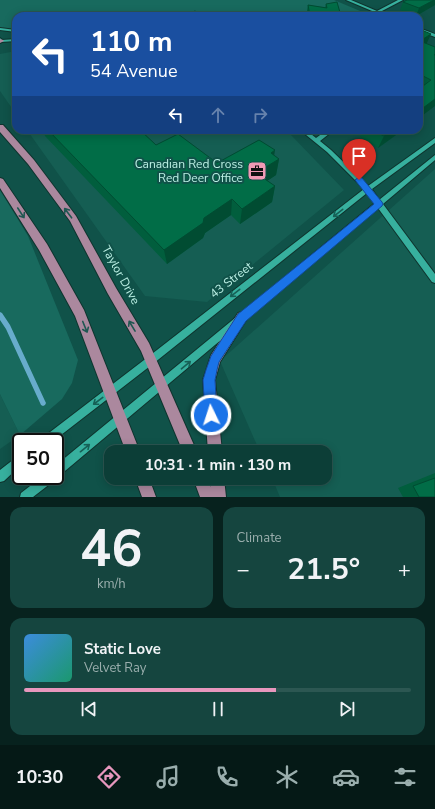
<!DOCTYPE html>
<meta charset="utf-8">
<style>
body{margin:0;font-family:"Nunito Sans",sans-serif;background:#15453f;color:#f1f3f6;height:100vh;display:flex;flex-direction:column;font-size:15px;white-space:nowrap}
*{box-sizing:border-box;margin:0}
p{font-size:13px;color:#9aaead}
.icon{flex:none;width:22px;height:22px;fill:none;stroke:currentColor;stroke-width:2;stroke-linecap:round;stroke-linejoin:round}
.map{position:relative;height:497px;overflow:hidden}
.drawer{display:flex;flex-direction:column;gap:10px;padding:10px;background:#07221e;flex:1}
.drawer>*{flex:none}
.banner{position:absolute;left:12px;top:12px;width:411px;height:122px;border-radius:12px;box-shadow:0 2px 10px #0003,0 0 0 1px #2c5752;background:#1a4fa0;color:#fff;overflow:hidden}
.speed{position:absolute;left:12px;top:433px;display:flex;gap:8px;font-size:20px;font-weight:700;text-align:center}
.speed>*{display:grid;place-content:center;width:52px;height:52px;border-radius:50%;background:#0c3e37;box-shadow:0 2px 10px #0003,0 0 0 1px #2c5752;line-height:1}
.speed .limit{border:2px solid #111;border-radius:6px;background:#fff;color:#111}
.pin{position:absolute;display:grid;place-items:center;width:34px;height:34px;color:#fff;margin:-41px -17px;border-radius:50% 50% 50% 0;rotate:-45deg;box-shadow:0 0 4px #0007}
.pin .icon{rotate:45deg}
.me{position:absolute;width:44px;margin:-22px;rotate:356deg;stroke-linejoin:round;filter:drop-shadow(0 0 3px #0008)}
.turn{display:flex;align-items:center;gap:14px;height:84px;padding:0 12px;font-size:18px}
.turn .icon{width:52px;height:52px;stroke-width:2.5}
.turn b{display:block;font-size:28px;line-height:34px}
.lanes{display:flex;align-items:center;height:38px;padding:0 12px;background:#0003;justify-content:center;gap:20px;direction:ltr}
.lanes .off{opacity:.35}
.big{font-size:30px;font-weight:700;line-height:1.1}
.drawer .widget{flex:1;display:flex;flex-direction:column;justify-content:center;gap:6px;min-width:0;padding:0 14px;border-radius:12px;background:#15453f}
.drawer .dial{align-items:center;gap:0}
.dial b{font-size:52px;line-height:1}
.song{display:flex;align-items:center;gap:12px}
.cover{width:48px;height:48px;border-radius:6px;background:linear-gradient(135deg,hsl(210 70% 55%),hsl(160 70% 35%))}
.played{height:4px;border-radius:2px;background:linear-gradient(90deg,#e797bd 65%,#2c5752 65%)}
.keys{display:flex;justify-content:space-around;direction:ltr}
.heat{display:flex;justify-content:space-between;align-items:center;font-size:22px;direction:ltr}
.drawer .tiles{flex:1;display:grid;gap:10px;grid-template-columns:1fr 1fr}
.widget:last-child{grid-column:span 2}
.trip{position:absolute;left:104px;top:445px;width:228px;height:40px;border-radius:12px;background:#0c3e37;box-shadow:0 2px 10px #0003,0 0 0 1px #2c5752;font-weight:700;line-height:40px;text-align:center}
.tab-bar{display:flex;height:64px;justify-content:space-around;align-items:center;background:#051916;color:#9aaead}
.tab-bar .icon{width:28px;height:28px}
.tab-bar .active{color:#e797bd}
.tab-bar b{font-size:18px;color:#f1f3f6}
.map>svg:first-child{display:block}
.built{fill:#155e53}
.green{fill:#186a5e}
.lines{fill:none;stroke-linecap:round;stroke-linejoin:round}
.stream{fill:#68accc;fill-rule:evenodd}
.minor-casing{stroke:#0f342e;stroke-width:2}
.major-casing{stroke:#0f342e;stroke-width:2}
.minor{fill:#37b09e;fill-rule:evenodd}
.major{fill:#ab889e;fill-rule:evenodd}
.wall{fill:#015e3d}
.shaded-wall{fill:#014c32}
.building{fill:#016d47;stroke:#014c32}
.oneway{stroke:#205752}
.oneway2{stroke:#166056}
.route{fill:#1a73e8;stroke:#114b97}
.labels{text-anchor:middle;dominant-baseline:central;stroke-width:4;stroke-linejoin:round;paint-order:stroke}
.poi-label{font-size:12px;fill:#bbefe4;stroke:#105249;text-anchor:end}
.street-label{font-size:12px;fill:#bbefe4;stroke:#105249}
</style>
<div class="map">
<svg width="435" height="497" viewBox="0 0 435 497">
<rect width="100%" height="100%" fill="#105249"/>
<path class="built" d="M16 51V114L0 91V54Z
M27 130H283L290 134 344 190 207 302 145 296Z
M435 169V497H280L272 478H325V452H260L220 361Z
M0 394 20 435 0 449Z"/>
<path class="green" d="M0 0H334L372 16H306L283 14 273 16H16V31L0 29Z
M0 190 28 236 78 360 72 383 62 399 20 435 0 394Z"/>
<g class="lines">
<path class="stream" d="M0 312 2 313 10 325 45 401 46 403 45 405 43 406 41 405 6 329 0 320Z"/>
<defs>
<path id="minor" d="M346 0H351L377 11 398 0H403L380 12 389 16H384Z
M0 28 16 30V32L0 30Z
M419 28 435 34V37L419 31Z
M0 38 2 40 16 39V41L1 42H0Z
M300 130H306L316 138 327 130H334L320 141 331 150 368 186 435 138V143L372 189 379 200 435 155V160L383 204 435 274V283L432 282 378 208 59 476 56 477 55 480 33 497H20L21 493 43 476H55V466L375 203 367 193 154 363 52 442H39L41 439 148 357 364 189 327 152Z
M21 454V465L4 481 0 482V470L18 456Z"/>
<path id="major" d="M0 39 3 40 4 41 0 43Z
M0 125H3L34 160 76 216 116 288 149 343 197 452H183L141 351 108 294 70 221 28 164 0 132Z
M0 178 3 179 47 244 84 310 140 452H126L75 316 39 250 0 188Z
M242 312 246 313 248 317 220 362 215 380 222 452H208L203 380 211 355 238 313Z
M135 478H149L156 497H142Z
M193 478H207L211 487 210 478H224L226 497H200Z"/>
</defs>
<use href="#minor" class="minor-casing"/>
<use href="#major" class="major-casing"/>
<use href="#minor" class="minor"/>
<use href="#major" class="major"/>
</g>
<path class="wall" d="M435 0V5L416 16 400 10 403 2Z
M326 4 341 16H306L308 5 325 8Z
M419 29 427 43 435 106 419 88Z
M43 130H140L156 145 217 163 274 155 279 159 276 175 267 181 275 186 272 202 240 224 231 215 205 233 203 238 167 264 45 136Z
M363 130H403L378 148 360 137Z
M435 473V497H403L398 488Z"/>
<path class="shaded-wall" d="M434 0H435V5L416 16 419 8Z
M431 34 426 45 420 41Z
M435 99V106L419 118V111Z
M392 130H403L378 148 384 136Z
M275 150 273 163 279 159 276 175 255 189 256 173 271 153Z
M275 186 272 202 240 224 242 209Z
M232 199 231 215 205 233 203 238 167 264 164 250 204 218Z"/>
<path class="building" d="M407 0H434L419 8 403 2Z
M337 2 341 16H310L308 5 327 8 326 4Z
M195 11 204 16H182Z
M419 29 431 34 420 41 435 47V54L434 55H435V99L419 111V89L431 80 419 74Z
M48 130H140L156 145 178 134 217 163 259 140 275 150 271 153 279 159 256 173 275 186 242 209 232 199 204 218 203 223 164 250Z
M372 130H392L384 136Z
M435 478V497H419L413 486Z"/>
<defs><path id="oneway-shaft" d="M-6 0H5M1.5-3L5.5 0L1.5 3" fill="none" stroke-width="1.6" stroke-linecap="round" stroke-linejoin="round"/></defs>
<g class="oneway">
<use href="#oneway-shaft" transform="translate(21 213) rotate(57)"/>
<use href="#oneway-shaft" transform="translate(68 213) rotate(-127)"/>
<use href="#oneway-shaft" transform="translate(132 326) rotate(-121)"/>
<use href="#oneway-shaft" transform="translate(85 327) rotate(68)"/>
</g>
<g class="oneway2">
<use href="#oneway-shaft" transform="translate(338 213) rotate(142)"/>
<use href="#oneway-shaft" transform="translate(235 293) rotate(142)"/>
<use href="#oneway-shaft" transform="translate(186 365) rotate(-40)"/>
<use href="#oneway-shaft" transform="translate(98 401) rotate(143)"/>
<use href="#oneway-shaft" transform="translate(85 448) rotate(-39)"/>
</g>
<path class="route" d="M359 177 362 178 382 202 383 204 382 206 246 321 219 362 217 370 215 380 217 415 215 419 211 421 207 419 205 415 203 380 206 370 211 356 238 314 374 204 355 180Z"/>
<defs>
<symbol id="office-square" viewBox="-11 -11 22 22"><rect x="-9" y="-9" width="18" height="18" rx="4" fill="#f19ab4" stroke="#105249"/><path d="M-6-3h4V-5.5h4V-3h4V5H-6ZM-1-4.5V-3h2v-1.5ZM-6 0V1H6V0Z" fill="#111"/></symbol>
</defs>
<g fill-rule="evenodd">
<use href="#office-square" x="246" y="160" width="22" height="22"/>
</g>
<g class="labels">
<g class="poi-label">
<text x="243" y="164">Canadian Red Cross<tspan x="243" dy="14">Red Deer Office</tspan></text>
</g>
<g class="street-label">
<text transform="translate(121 275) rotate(61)">Taylor Drive</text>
<text transform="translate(231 280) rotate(-38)">43 Street</text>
</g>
</g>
</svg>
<div class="speed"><div class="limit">50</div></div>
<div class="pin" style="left:359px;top:180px;background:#d93025"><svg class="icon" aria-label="arrive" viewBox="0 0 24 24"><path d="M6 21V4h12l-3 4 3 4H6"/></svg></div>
<svg class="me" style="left:211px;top:415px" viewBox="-20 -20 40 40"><circle r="17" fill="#1a73e8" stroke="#fff" stroke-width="3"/><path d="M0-11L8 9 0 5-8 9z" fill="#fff"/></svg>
<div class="trip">10:31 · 1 min · 130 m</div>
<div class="banner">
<div class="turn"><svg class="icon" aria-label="left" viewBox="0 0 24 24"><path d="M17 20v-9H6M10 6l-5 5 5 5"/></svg><div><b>110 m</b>54 Avenue</div></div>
<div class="lanes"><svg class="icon" aria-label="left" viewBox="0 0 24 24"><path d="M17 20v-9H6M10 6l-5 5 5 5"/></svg><svg class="icon off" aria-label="ahead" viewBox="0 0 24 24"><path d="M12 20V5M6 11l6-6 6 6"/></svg><svg class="icon off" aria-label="right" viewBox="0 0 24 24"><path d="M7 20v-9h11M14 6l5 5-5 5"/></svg></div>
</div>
</div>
<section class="drawer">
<div class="tiles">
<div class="widget dial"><b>46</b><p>km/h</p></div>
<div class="widget"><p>Climate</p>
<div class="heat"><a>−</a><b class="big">21.5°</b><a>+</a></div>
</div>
<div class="widget">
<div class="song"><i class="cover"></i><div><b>Static Love</b><p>Velvet Ray</p></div></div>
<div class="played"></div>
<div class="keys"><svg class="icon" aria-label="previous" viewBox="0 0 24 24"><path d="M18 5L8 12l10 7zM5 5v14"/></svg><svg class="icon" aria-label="pause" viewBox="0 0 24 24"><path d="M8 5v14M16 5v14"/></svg><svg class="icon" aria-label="next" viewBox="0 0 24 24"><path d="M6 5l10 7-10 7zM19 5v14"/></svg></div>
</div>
</div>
</section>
<nav class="tab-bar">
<b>10:30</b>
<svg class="icon active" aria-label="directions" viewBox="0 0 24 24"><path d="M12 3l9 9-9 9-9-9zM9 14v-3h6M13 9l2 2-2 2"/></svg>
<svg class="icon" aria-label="music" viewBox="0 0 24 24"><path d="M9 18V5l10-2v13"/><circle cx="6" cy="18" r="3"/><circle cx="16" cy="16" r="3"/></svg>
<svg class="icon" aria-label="phone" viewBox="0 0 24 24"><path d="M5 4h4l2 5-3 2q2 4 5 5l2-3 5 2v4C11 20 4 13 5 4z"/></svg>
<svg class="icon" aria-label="climate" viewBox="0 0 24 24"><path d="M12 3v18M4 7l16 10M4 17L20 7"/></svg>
<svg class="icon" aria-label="car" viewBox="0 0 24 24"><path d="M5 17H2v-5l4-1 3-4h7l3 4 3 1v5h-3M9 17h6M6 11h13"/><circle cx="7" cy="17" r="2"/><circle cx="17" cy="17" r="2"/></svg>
<svg class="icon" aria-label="filters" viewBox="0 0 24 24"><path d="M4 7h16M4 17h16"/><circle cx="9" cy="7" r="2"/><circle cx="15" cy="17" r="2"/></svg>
</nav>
